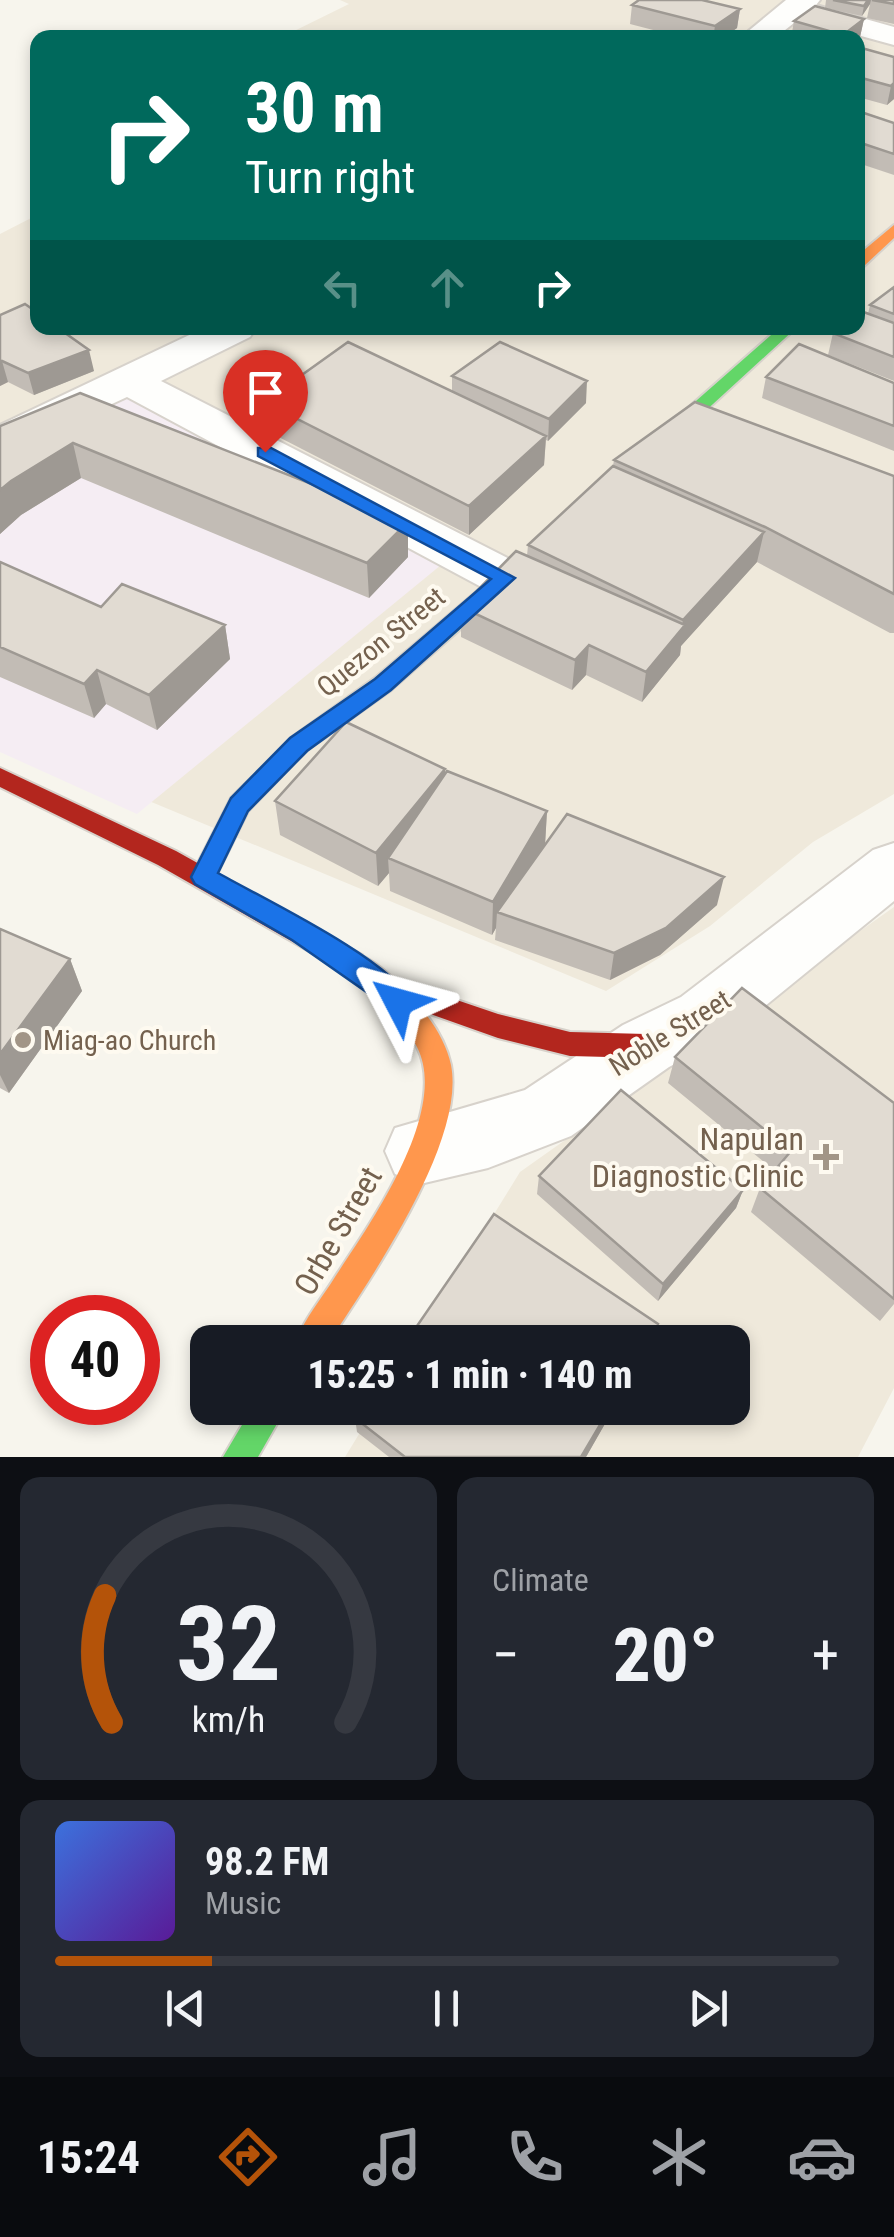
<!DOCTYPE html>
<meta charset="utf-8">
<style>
body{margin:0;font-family:"Roboto Condensed",sans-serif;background:#242831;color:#f1f3f6;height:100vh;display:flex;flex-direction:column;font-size:38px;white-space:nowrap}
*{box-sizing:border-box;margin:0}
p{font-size:32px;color:#9ea1a6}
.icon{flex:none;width:55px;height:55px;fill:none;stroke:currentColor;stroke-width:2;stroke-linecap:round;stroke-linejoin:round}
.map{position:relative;height:1457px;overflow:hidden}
.panel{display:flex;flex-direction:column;gap:20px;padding:20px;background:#0d0f14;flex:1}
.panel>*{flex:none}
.hud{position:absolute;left:30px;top:30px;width:835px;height:305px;border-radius:20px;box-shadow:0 5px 15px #0003;background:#00695c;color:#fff;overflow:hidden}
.speed{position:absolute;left:30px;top:1295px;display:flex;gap:20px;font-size:50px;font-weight:700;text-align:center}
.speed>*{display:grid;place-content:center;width:130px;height:130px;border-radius:50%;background:#171b24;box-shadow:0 5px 15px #0003;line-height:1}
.speed .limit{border:15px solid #d22;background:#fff;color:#111}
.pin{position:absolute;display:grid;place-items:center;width:85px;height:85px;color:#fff;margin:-102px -42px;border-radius:50% 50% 50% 0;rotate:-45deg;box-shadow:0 0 10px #0007}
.pin .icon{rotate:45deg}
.me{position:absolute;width:110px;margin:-55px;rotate:309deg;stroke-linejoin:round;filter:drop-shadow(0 0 8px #0008)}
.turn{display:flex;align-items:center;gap:35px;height:210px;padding:0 50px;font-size:45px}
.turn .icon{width:130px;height:130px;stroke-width:2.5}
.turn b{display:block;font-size:70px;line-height:85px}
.lanes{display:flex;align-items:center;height:95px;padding:0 50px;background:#0003;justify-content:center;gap:50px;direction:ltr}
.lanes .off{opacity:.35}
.big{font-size:75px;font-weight:800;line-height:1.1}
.panel .tile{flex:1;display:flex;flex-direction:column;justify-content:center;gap:15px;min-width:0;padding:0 35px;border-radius:20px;background:#242831}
.panel .dial{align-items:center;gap:0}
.dial svg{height:260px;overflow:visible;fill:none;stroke:#363941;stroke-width:7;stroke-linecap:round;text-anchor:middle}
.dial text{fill:#f1f3f6;stroke:none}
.song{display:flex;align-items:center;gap:30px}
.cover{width:120px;height:120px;border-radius:15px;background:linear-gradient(135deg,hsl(220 70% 55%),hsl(270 70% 35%))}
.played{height:10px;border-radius:5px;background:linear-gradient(90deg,#b45309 20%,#363941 20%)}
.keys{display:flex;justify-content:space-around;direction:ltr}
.heat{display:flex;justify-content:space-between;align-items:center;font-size:55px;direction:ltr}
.panel .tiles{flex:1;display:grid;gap:20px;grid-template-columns:1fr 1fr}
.tile:last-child{grid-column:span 2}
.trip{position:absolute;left:190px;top:1325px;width:560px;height:100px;border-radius:20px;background:#171b24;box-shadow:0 5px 15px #0003;font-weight:800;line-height:100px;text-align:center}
.dock{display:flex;height:160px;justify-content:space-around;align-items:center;background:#090b0e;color:#9ea1a6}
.dock .icon{width:70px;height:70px}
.dock .current{color:#b45309}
.dock b{font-size:45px;color:#f1f3f6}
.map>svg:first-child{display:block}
.residential{fill:#efe9db}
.education{fill:#f5edf3}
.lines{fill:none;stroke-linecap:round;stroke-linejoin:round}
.street-casing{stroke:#d7d2cb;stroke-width:4}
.fast-casing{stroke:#d7d2cb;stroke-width:4}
.slow-casing{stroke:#d7d2cb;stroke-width:4}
.jam-casing{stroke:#d7d2cb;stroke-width:4}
.street{fill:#fefefc;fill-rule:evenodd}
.fast{fill:#63d668;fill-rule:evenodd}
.slow{fill:#ff974d;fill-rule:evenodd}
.jam{fill:#b3261e;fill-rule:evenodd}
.wall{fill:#c2bcb5}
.shaded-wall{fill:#9e9993}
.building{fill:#e1dbd2;stroke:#9e9993;stroke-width:2.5}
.route{fill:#1a73e8;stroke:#114b97;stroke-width:2.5}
.poi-dot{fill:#a29586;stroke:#fefaf0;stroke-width:4}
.labels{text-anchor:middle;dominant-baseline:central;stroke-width:8;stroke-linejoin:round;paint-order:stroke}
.street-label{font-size:28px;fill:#74614e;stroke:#fefaf0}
.poi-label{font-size:28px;fill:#74614e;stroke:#fefaf0;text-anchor:start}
.near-poi-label{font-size:32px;fill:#74614e;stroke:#fefaf0;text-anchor:end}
.near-street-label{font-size:32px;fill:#74614e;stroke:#fefaf0}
</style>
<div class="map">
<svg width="894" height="1457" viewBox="0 0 894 1457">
<rect width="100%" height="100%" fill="#f7f5ed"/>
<path class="residential" d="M340 0H894V794L813 842 710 926 606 991 0 739V234L37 215 38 328H858V38L282 37 349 4Z
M894 907V1388L858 1457H345L375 1408H732V1342H415L520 1172Z"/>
<path class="education" d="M126 398 441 565 137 814 0 752V452Z"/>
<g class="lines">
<defs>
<path id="street" d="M786 0H820L816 5 894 27V45L799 19 775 38H740Z
M204 328H256L250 337 161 381 523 566 530 578 523 590 505 595 487 590 127 397 0 456V425Z
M894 843V901L727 1037 669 1067 571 1136 488 1168 420 1184 395 1174 385 1151 395 1128 525 1090 623 1025 681 997 873 850Z"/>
<path id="fast" d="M779 328H796L653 459H639V451Z
M517 561 527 568 524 573 391 690 307 750 248 811 212 884 203 887 194 884 191 877 231 798 291 738 375 678 510 563Z
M252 1408H286L258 1457H223Z"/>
<path id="slow" d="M894 225V238L864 266 858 268V255Z
M353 952C376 960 397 981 413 999 430 1017 446 1041 451 1065 466 1142 370 1279 329 1342H296C304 1319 322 1298 335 1277 370 1224 450 1111 417 1047 406 1024 387 1005 367 989 358 981 346 975 340 963L344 955Z"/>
<path id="jam" d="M0 768 176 851 362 955 366 963 362 971 353 974 344 971 158 865 0 787Z
M383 975 498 1014 570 1032 646 1034 656 1037 660 1046 656 1055 646 1058 570 1056 498 1038 374 994 370 986 374 978Z"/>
</defs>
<use href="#street" class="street-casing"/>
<use href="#fast" class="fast-casing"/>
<use href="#slow" class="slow-casing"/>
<use href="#jam" class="jam-casing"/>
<use href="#street" class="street"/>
<use href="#fast" class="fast"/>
<use href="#slow" class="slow"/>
<use href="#jam" class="jam"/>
</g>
<path class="wall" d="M826 0H894V24L867 18 870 4 862 16 825 8 864 19 860 37 858 39V38H791L794 21 825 8Z
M632 5 740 9 737 28 723 38H684L630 24Z
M858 47 894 57V99L887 105 858 97Z
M858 111 894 123V175L858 163Z
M894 287V381L828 355 833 333 868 314 870 305Z
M0 315 94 371 34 395 8 382 0 386Z
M452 376 586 403 548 441 546 440 544 465 469 535 267 431 264 402 452 391Z
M766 377 894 383V451L762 398Z
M80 393 408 557 369 598 81 478 21 515 0 534V426Z
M614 460 894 476V633H890L757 562 681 646 680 655 642 702 586 675 572 690 461 637V607L527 556 528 545 613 466Z
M0 562 101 607 225 625 230 659 157 730 106 704 94 718 0 677Z
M445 774 547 811 545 845 717 905 660 955 610 980 495 940 496 928 492 935 390 891 389 873 378 886 280 835 275 801Z
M0 929 70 959 82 991 9 1093 0 1088Z
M675 1057 894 1103V1304L880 1321 751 1212 760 1188 775 1171 668 1083Z
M539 1176 743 1190 736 1208 658 1301 537 1194Z
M362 1408H614L586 1457H389L357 1432 355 1418Z"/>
<path class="shaded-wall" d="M868 0H871L870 4 862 16 864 6Z
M740 9 737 28 723 38H713L715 26Z
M864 19 860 37 858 39V38H842L843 35Z
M894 83V99L887 105 891 86Z
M171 328H183L172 333Z
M89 350 94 371 34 395 28 373Z
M2 361 8 382 0 386V362Z
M587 381 586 403 548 441 549 419Z
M546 436 544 465 469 535V506Z
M73 443 81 478 21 515 0 534V490L11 481Z
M408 522V557L369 598 367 563Z
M764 532 757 562 681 646 680 655 642 702 646 672 681 630 683 620Z
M225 625 230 659 157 730 149 695Z
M589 645 586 675 572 690 575 660Z
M97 670 106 704 94 718 84 684Z
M445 769V803L388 858 389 873 378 886 376 853Z
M547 811 545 845 497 912 496 928 492 935 493 902Z
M724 877 717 905 660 955 610 980 614 953Z
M70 959 82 991 9 1093 0 1075V1054Z
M743 1190 736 1208 658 1301 663 1284Z
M610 1408H614L586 1457H581Z"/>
<path class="building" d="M639 0H702L740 9 715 26 632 5Z
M833 0H868L864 6Z
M872 0H894V4Z
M815 6 864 19 843 35 794 21Z
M858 47 894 57V83L891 86 858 77Z
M858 111 894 123V154L858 142Z
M894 287V314L870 305Z
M25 304 38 313V328H58L89 350 28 373 2 361 0 362V315Z
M858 310 894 323V357L833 333 838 328H858Z
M348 342 546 436 469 506 264 402Z
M500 342 587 381 549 419 452 376Z
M799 344 894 383V426L766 377Z
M80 393 408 522 367 563 73 443 11 481 0 490V426Z
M695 402 894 476V594L765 527 614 460Z
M613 466 764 532 683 620 528 545Z
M516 551 685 625 646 672 589 645 575 660 461 607Z
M0 562 101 607 122 584 225 625 149 695 97 670 84 684 0 647Z
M346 722 445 769 376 853 275 801Z
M447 771 547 811 493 902 388 858Z
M567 814 724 877 666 928 614 953 497 912Z
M0 929 70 959 0 1054Z
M742 988 894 1103V1299L760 1188 791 1151 675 1057Z
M621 1090 743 1190 663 1284 539 1176Z
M494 1214 658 1324 648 1342H406Z
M362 1408H610L581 1457H405L355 1418Z"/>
<path class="route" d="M258 448H271L515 578 391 690 307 751 248 811 218 873C262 898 392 960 412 1002L408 1010 398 1014 292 940 195 884 191 877 231 798 290 738 375 679 491 579 258 456Z"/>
<g class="poi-dot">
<circle cx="23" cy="1040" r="10"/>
<path d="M821 1142h10v10h10v10h-10v10h-10v-10h-10v-10h10z"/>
</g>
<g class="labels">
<g class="street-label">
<text transform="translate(381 642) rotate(-39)">Quezon Street</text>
<text transform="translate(670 1033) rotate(-32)">Noble Street</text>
</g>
<g class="poi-label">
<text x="43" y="1040">Miag-ao Church</text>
</g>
<g class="near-poi-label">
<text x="804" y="1139">Napulan<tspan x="804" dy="37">Diagnostic Clinic</tspan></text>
</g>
<g class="near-street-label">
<text transform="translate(338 1231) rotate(-60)">Orbe Street</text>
</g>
</g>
</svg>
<div class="speed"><div class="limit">40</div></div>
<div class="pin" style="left:265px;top:452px;background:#d93025"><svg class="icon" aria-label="arrive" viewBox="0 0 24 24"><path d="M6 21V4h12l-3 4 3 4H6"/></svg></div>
<svg class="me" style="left:398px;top:1002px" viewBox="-20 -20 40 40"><path d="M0-17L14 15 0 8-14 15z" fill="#1a73e8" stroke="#fff" stroke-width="4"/></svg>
<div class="trip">15:25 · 1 min · 140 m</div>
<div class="hud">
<div class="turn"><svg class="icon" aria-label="right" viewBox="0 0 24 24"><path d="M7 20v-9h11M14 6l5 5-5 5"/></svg><div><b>30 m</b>Turn right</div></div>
<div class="lanes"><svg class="icon off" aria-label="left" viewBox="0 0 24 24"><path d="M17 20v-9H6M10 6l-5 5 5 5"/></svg><svg class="icon off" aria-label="ahead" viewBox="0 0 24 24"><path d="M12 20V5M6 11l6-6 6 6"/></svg><svg class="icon" aria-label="right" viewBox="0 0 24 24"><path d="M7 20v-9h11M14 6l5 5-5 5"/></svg></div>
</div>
</div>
<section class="panel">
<div class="tiles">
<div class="tile dial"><svg viewBox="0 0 100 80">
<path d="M14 69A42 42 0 1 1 86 69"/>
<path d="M14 69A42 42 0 0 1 12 30" stroke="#b45309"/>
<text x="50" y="56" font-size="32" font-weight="700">32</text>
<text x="50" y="72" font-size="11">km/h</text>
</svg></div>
<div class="tile"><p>Climate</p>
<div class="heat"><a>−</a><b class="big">20°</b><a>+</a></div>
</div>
<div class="tile">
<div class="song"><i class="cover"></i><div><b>98.2 FM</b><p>Music</p></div></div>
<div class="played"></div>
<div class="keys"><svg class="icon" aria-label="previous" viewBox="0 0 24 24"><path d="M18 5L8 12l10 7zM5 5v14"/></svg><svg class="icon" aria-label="pause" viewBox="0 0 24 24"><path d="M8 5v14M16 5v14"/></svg><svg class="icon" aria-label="next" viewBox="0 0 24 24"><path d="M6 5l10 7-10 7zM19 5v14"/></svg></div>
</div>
</div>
</section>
<nav class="dock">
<b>15:24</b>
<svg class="icon current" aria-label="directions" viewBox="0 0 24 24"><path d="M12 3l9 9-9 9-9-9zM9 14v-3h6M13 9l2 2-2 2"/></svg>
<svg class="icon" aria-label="music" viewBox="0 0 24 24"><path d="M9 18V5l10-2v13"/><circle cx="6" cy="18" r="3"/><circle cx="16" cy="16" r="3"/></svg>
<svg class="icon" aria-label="phone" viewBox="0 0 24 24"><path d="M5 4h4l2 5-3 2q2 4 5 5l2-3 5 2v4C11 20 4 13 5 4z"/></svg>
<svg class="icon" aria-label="climate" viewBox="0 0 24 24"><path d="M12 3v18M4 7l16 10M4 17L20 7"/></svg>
<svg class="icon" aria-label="car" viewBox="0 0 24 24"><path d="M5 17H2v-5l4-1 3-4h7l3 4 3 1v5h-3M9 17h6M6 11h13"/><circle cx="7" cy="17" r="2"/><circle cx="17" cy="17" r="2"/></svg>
</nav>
